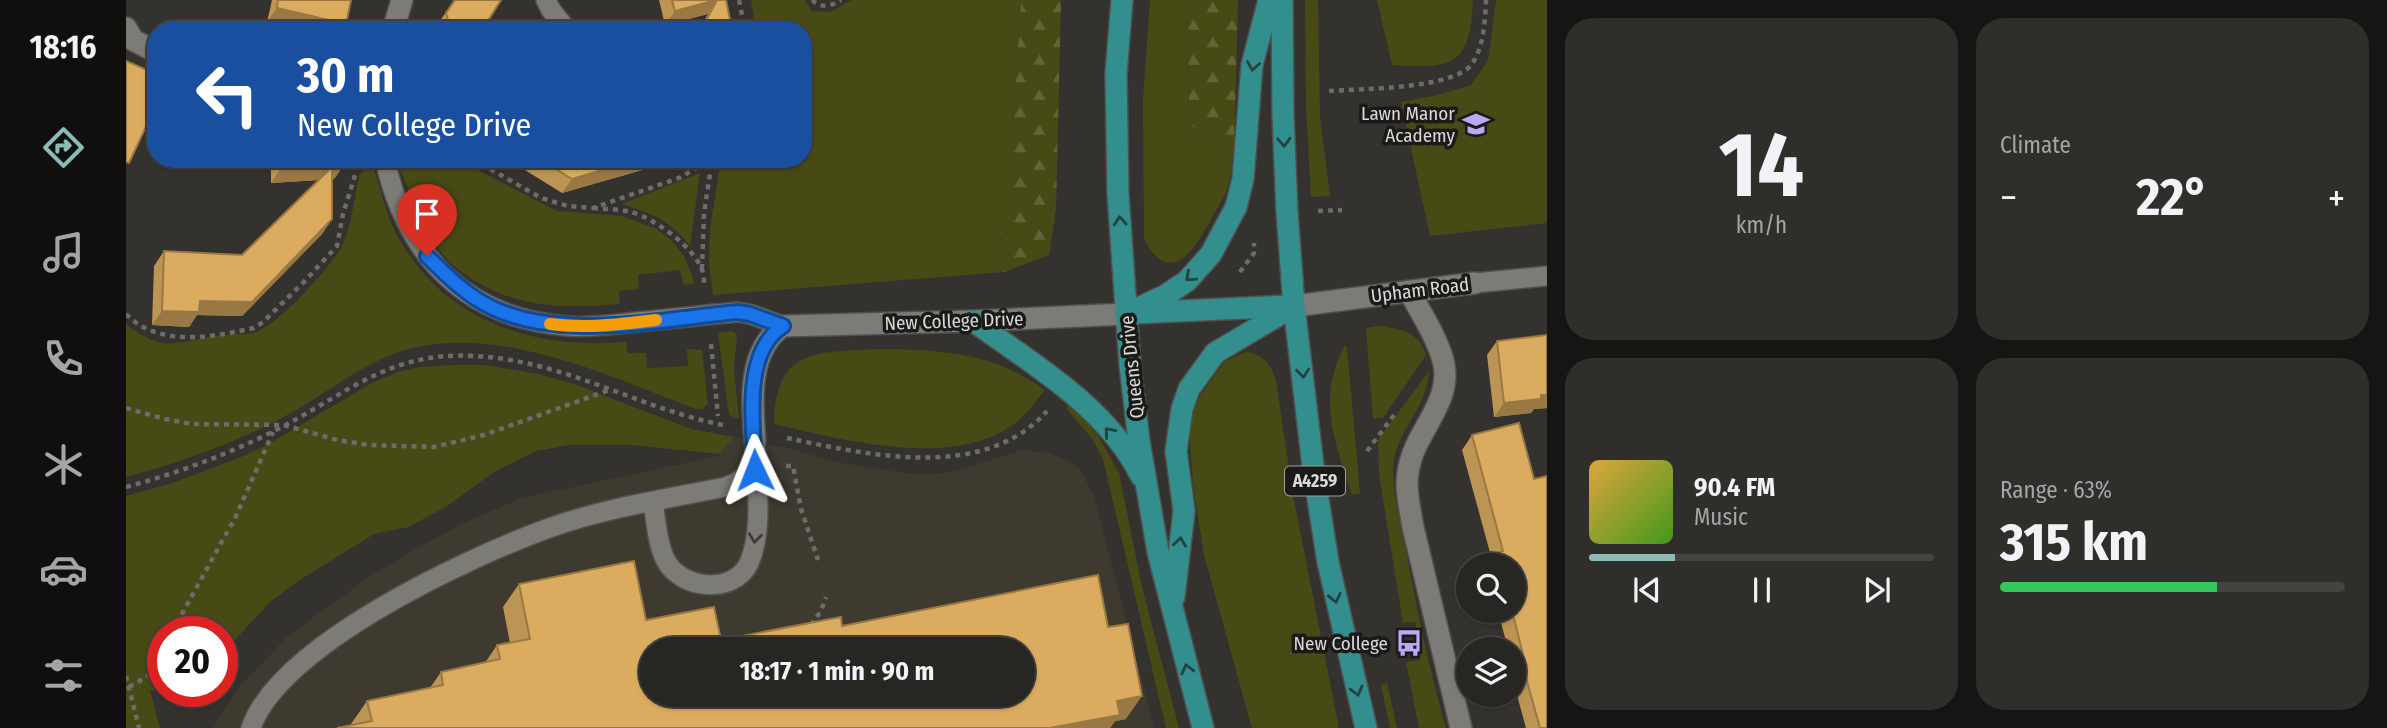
<!DOCTYPE html>
<meta charset="utf-8">
<style>
body{margin:0;font-family:"Fira Sans Condensed",sans-serif;background:#2f2e2a;color:#f1f3f6;height:100vh;display:flex;flex-direction:column;font-size:26px;white-space:nowrap}
*{box-sizing:border-box;margin:0}
p{font-size:23px;color:#a4a5a5}
.icon{flex:none;width:38px;height:38px;fill:none;stroke:currentColor;stroke-width:2;stroke-linecap:round;stroke-linejoin:round}
.map{position:relative;flex:1;overflow:hidden}
.sheet{display:flex;flex-direction:column;gap:18px;padding:18px;background:#151513;width:840px}
.sheet>*{flex:none}
.guide{position:absolute;left:21px;top:21px;width:665px;height:147px;border-radius:28px;box-shadow:0 2px 5px #0004,0 0 0 2px #434340;background:#1a4fa0;color:#fff;overflow:hidden}
.buttons{position:absolute;left:1330px;top:553px;display:grid;gap:14px}
.buttons a{display:grid;place-items:center;width:70px;height:70px;border-radius:50%;background:#272622;box-shadow:0 2px 5px #0004,0 0 0 2px #434340;font-size:35px}
.speed{position:absolute;left:21px;top:616px;display:flex;gap:14px;font-size:35px;font-weight:700;text-align:center}
.speed>*{display:grid;place-content:center;width:91px;height:91px;border-radius:50%;background:#272622;box-shadow:0 2px 5px #0004,0 0 0 2px #434340;line-height:1}
.speed .limit{border:10px solid #d22;background:#fff;color:#111}
.pin{position:absolute;display:grid;place-items:center;width:60px;height:60px;color:#fff;margin:-72px -30px;border-radius:50% 50% 50% 0;rotate:-45deg;box-shadow:0 0 7px #0007}
.pin .icon{rotate:45deg}
.me{position:absolute;width:77px;margin:-38px;rotate:358deg;stroke-linejoin:round;filter:drop-shadow(0 0 5px #0008)}
.turn{display:flex;align-items:center;gap:24px;height:147px;padding:0 35px;font-size:32px}
.turn .icon{width:91px;height:91px;stroke-width:2.5}
.turn b{display:block;font-size:49px;line-height:60px}
.big{font-size:52px;font-weight:700;line-height:1.1}
.sheet .card{flex:1;display:flex;flex-direction:column;justify-content:center;gap:10px;min-width:0;padding:0 24px;border-radius:28px;background:#2f2e2a}
.sheet .dial{align-items:center;gap:0}
.dial b{font-size:91px;line-height:1}
.song{display:flex;align-items:center;gap:21px}
.cover{width:84px;height:84px;border-radius:10px;background:linear-gradient(135deg,hsl(40 70% 55%),hsl(100 70% 35%))}
.played{height:7px;border-radius:4px;background:linear-gradient(90deg,#8bbbb9 25%,#434340 25%)}
.keys{display:flex;justify-content:space-around;direction:ltr}
.heat{display:flex;justify-content:space-between;align-items:center;font-size:38px;direction:ltr}
.charge{height:10px;border-radius:5px;background:linear-gradient(90deg,#34c759 63%,#434340 0)}
.sheet .tiles{flex:1;display:grid;gap:18px;grid-template-columns:repeat(2,1fr)}
.trip{position:absolute;left:513px;top:637px;width:396px;height:70px;border-radius:35px;background:#272622;box-shadow:0 2px 5px #0004,0 0 0 2px #434340;font-weight:700;line-height:70px;text-align:center}
main{display:flex;flex:1;min-height:0}
.menu{display:flex;flex-direction:column;width:126px;justify-content:space-around;align-items:center;background:#100f0e;color:#a4a5a5}
.menu .icon{width:49px;height:49px}
.menu .active{color:#8bbbb9}
.menu b{font-size:32px;color:#f1f3f6}
.map>svg:first-child{display:block}
.built{fill:#3f3a30;fill-rule:evenodd}
.green{fill:#484a15}
.forest{fill:url(#forest-firs)}
.lines{fill:none;stroke-linecap:round;stroke-linejoin:round}
.lane-casing{stroke:#514f4c;stroke-width:22}
.street-casing{stroke:#514f4c;stroke-width:24}
.primary-casing{stroke:#514f4c;stroke-width:24}
.path{stroke:#6e6c69;stroke-width:4.5;stroke-dasharray:5 5;stroke-linecap:butt}
.lane{stroke:#7d7b76;stroke-width:19}
.street{stroke:#7d7b76;stroke-width:21}
.primary{stroke:#338f8d;stroke-width:21}
.wall{fill:#bc9453}
.shaded-wall{fill:#997843}
.building{fill:#dbac60;stroke:#997843;stroke-width:2;fill-rule:evenodd}
.oneway{stroke:#234341}
.oneway2{stroke:#3d3c39}
.route-casing{stroke:#114b97;stroke-width:18}
.route{stroke:#1a73e8;stroke-width:12}
.slow{stroke:#f59e0b;stroke-width:12}
.labels{text-anchor:middle;dominant-baseline:central;stroke-width:7;stroke-linejoin:round;paint-order:stroke}
.shield{fill:#1b1a18;stroke:#a1a09d;stroke-width:2}
.shield-label{font-size:18px;font-weight:bold;fill:#dad9d6}
.poi-label{font-size:19px;fill:#dad9d6;stroke:#1b1a18;text-anchor:end}
.street-label{font-size:19px;fill:#dad9d6;stroke:#1b1a18}
</style>
<main>
<nav class="menu">
<b>18:16</b>
<svg class="icon active" aria-label="directions" viewBox="0 0 24 24"><path d="M12 3l9 9-9 9-9-9zM9 14v-3h6M13 9l2 2-2 2"/></svg>
<svg class="icon" aria-label="music" viewBox="0 0 24 24"><path d="M9 18V5l10-2v13"/><circle cx="6" cy="18" r="3"/><circle cx="16" cy="16" r="3"/></svg>
<svg class="icon" aria-label="phone" viewBox="0 0 24 24"><path d="M5 4h4l2 5-3 2q2 4 5 5l2-3 5 2v4C11 20 4 13 5 4z"/></svg>
<svg class="icon" aria-label="climate" viewBox="0 0 24 24"><path d="M12 3v18M4 7l16 10M4 17L20 7"/></svg>
<svg class="icon" aria-label="car" viewBox="0 0 24 24"><path d="M5 17H2v-5l4-1 3-4h7l3 4 3 1v5h-3M9 17h6M6 11h13"/><circle cx="7" cy="17" r="2"/><circle cx="17" cy="17" r="2"/></svg>
<svg class="icon" aria-label="filters" viewBox="0 0 24 24"><path d="M4 7h16M4 17h16"/><circle cx="9" cy="7" r="2"/><circle cx="15" cy="17" r="2"/></svg>
</nav>
<div class="map">
<svg width="1421" height="728" viewBox="0 0 1421 728">
<defs>
<pattern id="forest-firs" width="22" height="20" patternUnits="userSpaceOnUse" patternTransform="scale(1.75)"><rect width="22" height="20" fill="#484a15"/><path d="M5 1l3.5 6h-7zM16 11l3.5 6h-7z" fill="#626436"/></pattern>
</defs>
<rect width="100%" height="100%" fill="#34322e"/>
<path class="built" d="M608 437 657 447 710 462 777 473 803 475 829 471 897 450 923 453 942 461 954 469 968 496 1028 728H87L112 689 163 635 243 577 288 550 338 523 396 498 593 456ZM525 649H896V695H525Z"/>
<path class="green" d="M625 0H679L686 11 704 12 726 0H895L878 272 587 295 583 264 584 229 595 159H677V30H630Z
M1024 0H1062L1063 124 1108 151C1106 161 1106 173 1103 183 1100 195 1092 207 1086 217 1070 249 1043 290 1018 238L1017 101Z
M1179 0H1192L1194 117 1204 196 1185 197 1180 106Z
M1251 0H1347C1344 67 1326 69 1266 65Z
M1370 0H1421V223L1304 236 1275 102 1312 95 1345 85 1362 61Z
M321 159H330L431 211 495 216 529 228 546 241 558 256 569 283 558 285 554 270 512 275 513 289 493 291 494 304C443 308 398 309 353 283 337 274 322 263 312 248 295 223 284 193 272 165Z
M248 169C255 191 260 215 271 235 317 321 407 350 500 342L502 353H520L521 368 562 366 561 349 576 350 582 404 576 409H569C485 376 375 325 283 349 242 360 208 388 172 409 118 440 60 461 0 477V324C41 354 45 342 90 336 102 334 115 335 127 333 150 328 207 265 217 244 226 224 228 198 233 176L237 171Z
M574 173 564 246C543 220 528 214 496 204Z
M1252 326C1276 329 1292 331 1300 355L1257 418 1247 419 1240 328Z
M606 331 611 334 608 370 613 419 603 415 592 333Z
M1219 345 1221 348 1234 493 1226 495C1209 442 1190 398 1219 345Z
M750 349C814 350 865 351 919 390 911 399 904 411 894 419 834 472 718 440 648 424 650 348 688 353 750 349Z
M1120 352C1137 354 1145 364 1150 381L1167 495 1213 728H1126L1078 555 1067 484 1064 442 1065 419 1074 396 1098 362Z
M326 365H360L412 374 448 384 565 429 608 437 594 454 506 445H443L410 451 368 472 320 507 282 527 248 534 172 581 143 603 96 654V632H37V690L24 691 34 728H0V496L50 482 115 457 141 445 244 384 272 372 295 367Z
M1303 371C1302 409 1267 433 1267 470 1267 496 1275 525 1280 550 1291 610 1303 669 1320 728H1293L1280 662 1294 660 1289 622 1277 623 1253 474 1252 440Z
M943 406 960 421 974 439 993 473 1016 587 1053 728H1040L977 459 967 440 940 408Z
M1261 683 1271 728H1264L1255 685Z"/>
<path class="forest" d="M895 0H935L930 209 923 255 878 272Z
M1062 0H1112L1108 151 1063 124Z"/>
<g class="lines">
<defs>
<path id="lane" d="M420 0 425 10 441 30
M259 160C280 256 340 318 441 326 464 328 488 324 511 322 544 319 578 315 612 312L624 314 657 326
M1349 283 1421 276
M527 502C530 520 531 542 539 559 554 590 608 595 623 563 638 529 630 478 629 441
M125 728C153 645 343 557 423 528 479 508 540 499 599 487L607 484 630 470"/>
<path id="street" d="M0 28 7 40 30 52
M267 30 276 0
M259 159V160
M1283 291C1295 313 1310 336 1317 360 1328 401 1290 430 1283 467 1278 486 1284 508 1287 527L1335 728
M1168 306 1349 283
M629 441C626 403 621 350 657 326L847 321 1000 314"/>
<path id="primary" d="M996 0 990 74 992 194 1004 365 1013 441 1032 552 1077 728
M1156 0 1157 115 1161 212 1168 306 1188 474 1202 562 1240 728
M1009 313 1162 306
M1000 314 1040 295 1061 281 1085 254 1110 207 1117 179 1126 65 1143 0
M847 321C907 364 982 408 1015 476
M1048 597 1058 511 1050 451 1056 409 1063 389 1089 353 1168 306"/>
</defs>
<use href="#lane" class="lane-casing"/>
<use href="#street" class="street-casing"/>
<use href="#primary" class="primary-casing"/>
<path class="path" d="M613 0 619 30
M686 0C696 9 705 6 715 0
M1203 91C1234 89 1328 89 1346 64 1358 46 1359 21 1360 0
M347 159 415 198 442 206 467 208 553 178 586 159
M467 208C479 209 492 209 505 212 528 218 568 247 576 270 578 275 578 282 578 287
M1192 211 1216 210
M576 269 578 213 586 161
M1114 272 1128 253V243
M0 314C33 348 87 337 128 328L137 322 176 284 211 246 217 214 230 172
M585 344 592 416
M0 408 39 419 66 424 158 425 211 440 243 445 308 447 358 435 486 389
M661 438C742 455 858 482 921 411
M1241 451 1268 415
M660 466H667L675 509 692 560
M0 487C52 473 100 455 148 431 220 395 262 351 348 356 438 360 511 408 597 425
M685 625 695 611 700 597
M46 632 110 516 147 432
M0 676 13 728
M3 687 24 675 37 650"/>
<use href="#lane" class="lane"/>
<use href="#street" class="street"/>
<use href="#primary" class="primary"/>
</g>
<path class="wall" d="M146 0H225L216 30H174L141 22Z
M328 0H375L363 19 365 30H311L310 27Z
M533 0H600L606 30H573L582 14 539 25Z
M145 159H218V165L208 179H206V219L196 234 116 316 71 315 63 327 26 325 28 266 38 251 116 255 193 180 145 183Z
M381 159H545L544 162 436 193Z
M1421 335V408L1408 409 1405 413 1368 417 1361 355 1371 341Z
M1393 423 1421 728H1400L1388 684V680L1390 677 1388 670V649H1382L1372 611H1388V565H1362L1366 560 1336 450 1346 435Z
M393 584 595 640 716 626 1000 719 989 721 984 728H211L226 725 225 724 241 701 304 688 315 672 359 663 371 645 384 643 377 607Z"/>
<path class="shaded-wall" d="M591 0 582 14 539 25 549 11Z
M151 8 220 24 216 30H174L141 22Z
M513 159H545L544 162 436 193 446 179Z
M218 165 208 179 145 183 155 168Z
M206 219 196 234 116 316 71 315 63 327 26 325 36 311 74 301Z
M1415 395H1421V408L1408 409 1405 413 1368 417 1378 403Z
M1016 696 1000 719 989 721 984 728H924L991 701Z"/>
<path class="building" d="M152 0H225L220 24 151 8Z
M329 0H375L363 19 365 30H325L320 13Z
M546 0H590L549 11Z
M591 0H600L606 30H575Z
M0 61 30 74V105L3 163 0 162Z
M155 159H218V165L155 168Z
M414 159H513L446 179Z
M206 167V219L126 302 74 301 73 312 36 311 38 251 116 255Z
M1421 335V395H1415V399L1378 403 1371 341Z
M1393 423 1408 479 1421 476V728H1414L1397 667 1400 666 1386 611H1388V565H1374L1371 553 1377 551 1346 435Z
M508 561 520 620 588 607 595 640 715 617 716 626 972 575 982 627 1002 624 1016 696 991 701 994 715 924 728H211L246 721 241 701 317 685 315 672 374 659 371 645 404 639 393 584ZM525 649H896V695H525Z"/>
<defs><path id="oneway-chevron" d="M-2-3.5L2.5 0L-2 3.5" fill="none" stroke-width="1.6" stroke-linecap="round" stroke-linejoin="round" transform="scale(1.75)"/></defs>
<g class="oneway">
<use href="#oneway-chevron" transform="translate(1127 66) rotate(99)"/>
<use href="#oneway-chevron" transform="translate(1158 142) rotate(87)"/>
<use href="#oneway-chevron" transform="translate(994 221) rotate(-94)"/>
<use href="#oneway-chevron" transform="translate(1064 277) rotate(138)"/>
<use href="#oneway-chevron" transform="translate(1177 373) rotate(84)"/>
<use href="#oneway-chevron" transform="translate(983 432) rotate(-131)"/>
<use href="#oneway-chevron" transform="translate(1054 542) rotate(-83)"/>
<use href="#oneway-chevron" transform="translate(1209 598) rotate(78)"/>
<use href="#oneway-chevron" transform="translate(1061 669) rotate(-104)"/>
<use href="#oneway-chevron" transform="translate(1231 691) rotate(76)"/>
</g>
<use class="oneway2" href="#oneway-chevron" transform="translate(629 538) rotate(97)"/>
<g class="lines">
<defs>
<path id="route" d="M301 256C316 271 331 286 349 298 421 346 531 319 612 312L624 314 657 326C615 353 628 427 629 470"/>
</defs>
<use href="#route" class="route-casing"/>
<use href="#route" class="route"/>
<path class="slow" d="M424 324C459 329 494 324 530 320"/>
</g>
<defs>
<symbol id="school-bare" viewBox="-9 -9 18 18"><path d="M0-5L7-2L0 1L-7-2ZM-4 1L0 2.5L4 1V4Q0 6-4 4Z" fill="#baaaf6" stroke="#1b1a18" stroke-width="2.5" paint-order="stroke"/></symbol>
<symbol id="bus-bare" viewBox="-9 -9 18 18"><path d="M-5-6H5V4H4V6H2V4H-2V6H-4V4H-5ZM-3.5-4V0h7V-4ZM-3.5 1.2v1.5H-2V1.2ZM2 1.2v1.5H3.5V1.2Z" fill="#baaaf6" stroke="#1b1a18" stroke-width="2.5" paint-order="stroke"/></symbol>
</defs>
<g fill-rule="evenodd">
<use href="#school-bare" x="1331" y="105" width="38" height="38"/>
<use href="#bus-bare" x="1264" y="624" width="38" height="38"/>
</g>
<g class="labels">
<rect class="shield" x="1159" y="466.5" width="60" height="29" rx="5"/>
<g class="shield-label">
<text x="1189" y="481">A4259</text>
</g>
<g class="poi-label">
<text x="1329" y="113">Lawn Manor<tspan x="1329" dy="22">Academy</tspan></text>
<text x="1262" y="643">New College</text>
</g>
<g class="street-label">
<text transform="translate(1294 290) rotate(-7)">Upham Road</text>
<text transform="translate(828 321) rotate(-2)">New College Drive</text>
<text transform="translate(1006 367) rotate(-96)">Queens Drive</text>
</g>
</g>
</svg>
<div class="buttons">
<a><svg class="icon" aria-label="search" viewBox="0 0 24 24"><circle cx="10" cy="10" r="6"/><path d="M15 15l6 6"/></svg></a>
<a><svg class="icon" aria-label="layers" viewBox="0 0 24 24"><path d="M12 4l9 5-9 5-9-5zM3 14l9 5 9-5"/></svg></a>
</div>
<div class="speed"><div class="limit">20</div></div>
<div class="pin" style="left:301px;top:256px;background:#d93025"><svg class="icon" aria-label="arrive" viewBox="0 0 24 24"><path d="M6 21V4h12l-3 4 3 4H6"/></svg></div>
<svg class="me" style="left:629px;top:470px" viewBox="-20 -20 40 40"><path d="M0-17L14 15 0 8-14 15z" fill="#1a73e8" stroke="#fff" stroke-width="4"/></svg>
<div class="trip">18:17 · 1 min · 90 m</div>
<div class="guide">
<div class="turn"><svg class="icon" aria-label="left" viewBox="0 0 24 24"><path d="M17 20v-9H6M10 6l-5 5 5 5"/></svg><div><b>30 m</b>New College Drive</div></div>
</div>
</div>
<section class="sheet">
<div class="tiles">
<div class="card dial"><b>14</b><p>km/h</p></div>
<div class="card"><p>Climate</p>
<div class="heat"><a>−</a><b class="big">22°</b><a>+</a></div>
</div>
<div class="card">
<div class="song"><i class="cover"></i><div><b>90.4 FM</b><p>Music</p></div></div>
<div class="played"></div>
<div class="keys"><svg class="icon" aria-label="previous" viewBox="0 0 24 24"><path d="M18 5L8 12l10 7zM5 5v14"/></svg><svg class="icon" aria-label="pause" viewBox="0 0 24 24"><path d="M8 5v14M16 5v14"/></svg><svg class="icon" aria-label="next" viewBox="0 0 24 24"><path d="M6 5l10 7-10 7zM19 5v14"/></svg></div>
</div>
<div class="card"><p>Range · 63%</p><b class="big">315 km</b><div class="charge"></div></div>
</div>
</section>
</main>
